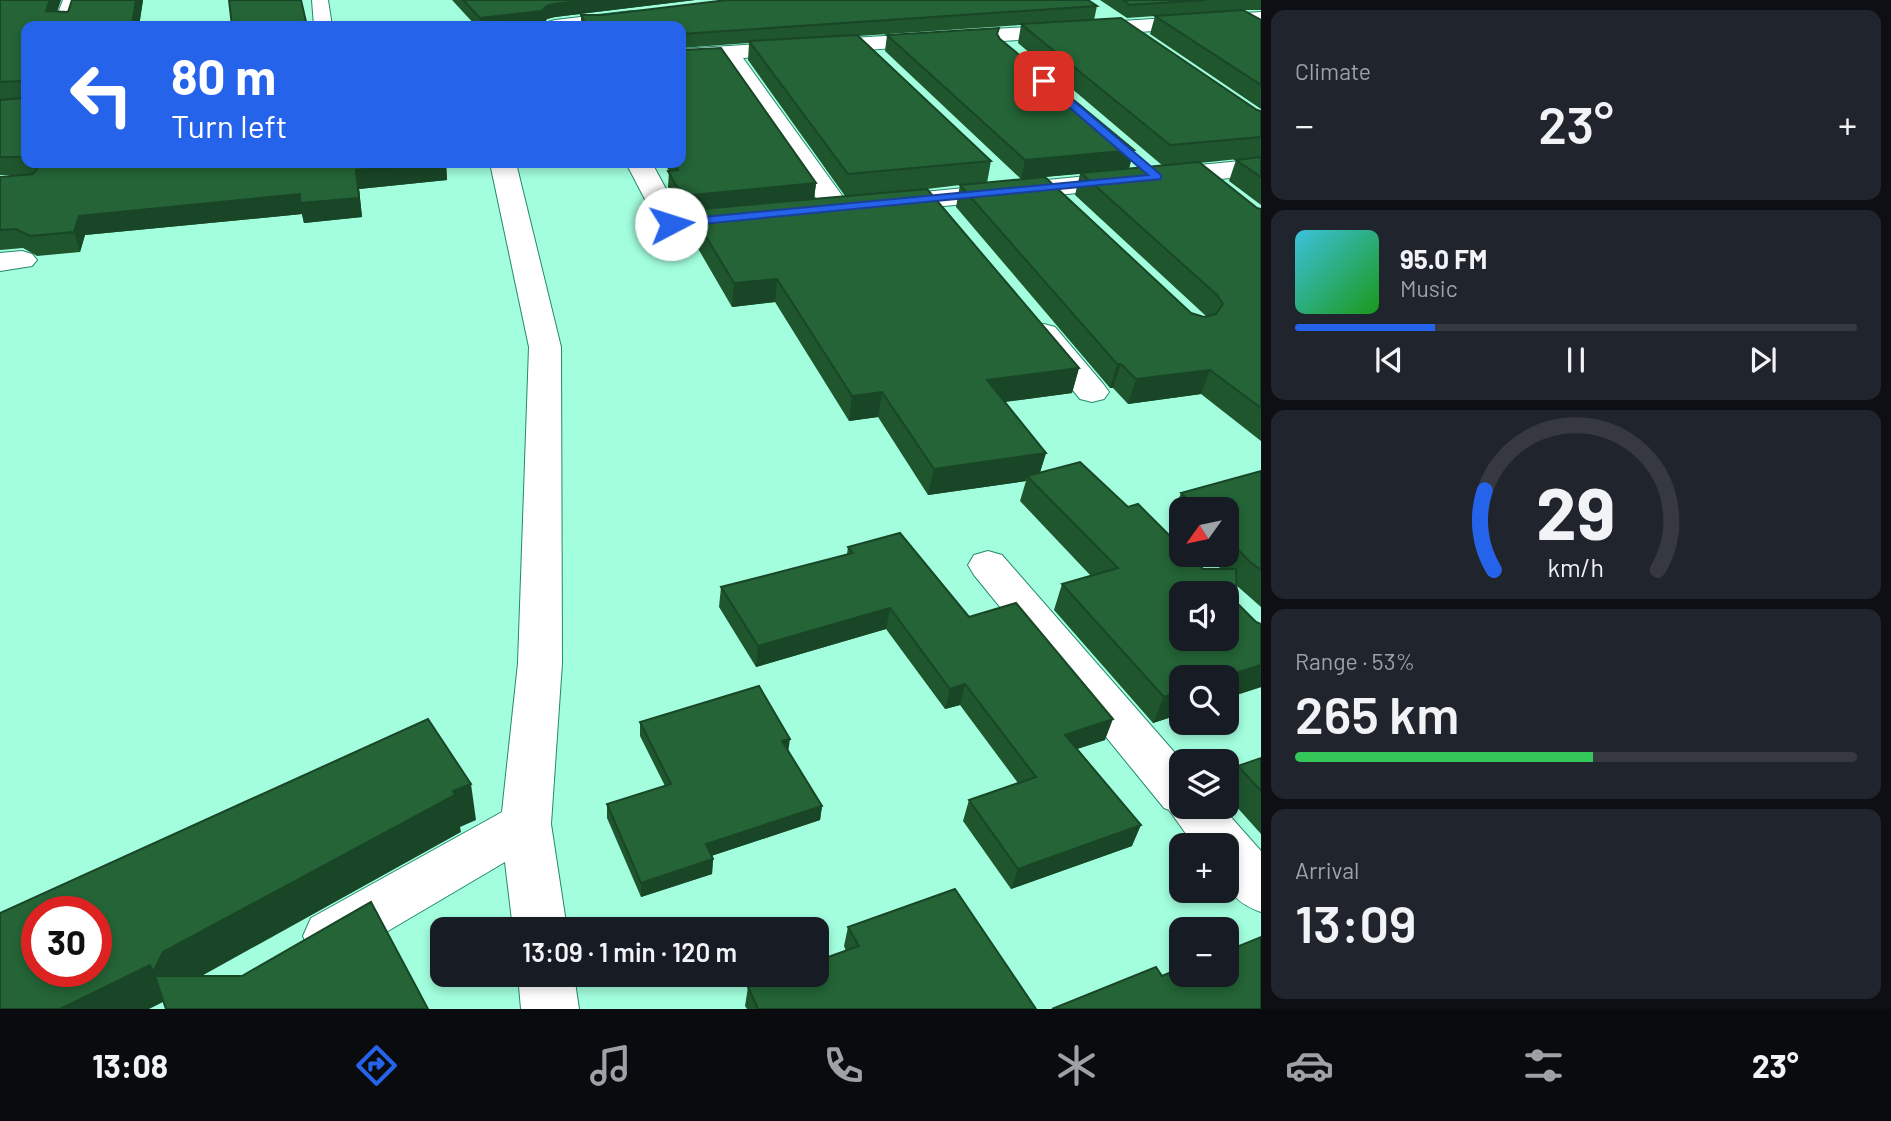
<!DOCTYPE html>
<meta charset="utf-8">
<style>
body{margin:0;font-family:Barlow,sans-serif;background:#20242c;color:#f1f3f6;height:100vh;display:flex;flex-direction:column;font-size:26px;white-space:nowrap}
*{box-sizing:border-box;margin:0}
p{font-size:23px;color:#9ea1a6}
.icon{flex:none;width:38px;height:38px;fill:none;stroke:currentColor;stroke-width:2;stroke-linecap:round;stroke-linejoin:round}
.map{position:relative;flex:1;overflow:hidden}
.sheet{display:flex;flex-direction:column;gap:10px;padding:10px;background:#0d0f14;width:630px}
.sheet>*{flex:none}
.hud{position:absolute;left:21px;top:21px;width:665px;height:147px;border-radius:14px;box-shadow:0 4px 10px #0003;background:#2563eb;color:#fff;overflow:hidden}
.needle{width:46px;rotate:237deg}
.buttons{position:absolute;left:1169px;top:497px;display:grid;gap:14px}
.buttons a{display:grid;place-items:center;width:70px;height:70px;border-radius:14px;background:#171b24;box-shadow:0 4px 10px #0003;font-size:35px}
.speed{position:absolute;left:21px;top:896px;display:flex;gap:14px;font-size:35px;font-weight:700;text-align:center}
.speed>*{display:grid;place-content:center;width:91px;height:91px;border-radius:50%;background:#171b24;box-shadow:0 4px 10px #0003;line-height:1}
.speed .limit{border:10px solid #d22;background:#fff;color:#111}
.pin{position:absolute;display:grid;place-items:center;width:60px;height:60px;color:#fff;margin:-30px;border-radius:14px;box-shadow:0 4px 10px #0006}
.me{position:absolute;width:77px;margin:-38px;rotate:85deg;stroke-linejoin:round;filter:drop-shadow(0 0 5px #0008)}
.turn{display:flex;align-items:center;gap:24px;height:147px;padding:0 35px;font-size:32px}
.turn .icon{width:91px;height:91px;stroke-width:2.5}
.turn b{display:block;font-size:49px;line-height:60px}
.big{font-size:52px;font-weight:600;line-height:1.1}
.sheet .tile{flex:1;display:flex;flex-direction:column;justify-content:center;gap:10px;min-width:0;padding:0 24px;border-radius:14px;background:#20242c}
.sheet .dial{align-items:center;gap:0}
.dial svg{height:182px;overflow:visible;fill:none;stroke:#363941;stroke-width:7;stroke-linecap:round;text-anchor:middle}
.dial text{fill:#f1f3f6;stroke:none}
.song{display:flex;align-items:center;gap:21px}
.cover{width:84px;height:84px;border-radius:10px;background:linear-gradient(135deg,hsl(190 70% 55%),hsl(120 70% 35%))}
.played{height:7px;border-radius:4px;background:linear-gradient(90deg,#2563eb 25%,#363941 25%)}
.keys{display:flex;justify-content:space-around;direction:ltr}
.heat{display:flex;justify-content:space-between;align-items:center;font-size:38px;direction:ltr}
.charge{height:10px;border-radius:5px;background:linear-gradient(90deg,#34c759 53%,#363941 0)}
.trip{position:absolute;left:430px;top:917px;width:399px;height:70px;border-radius:14px;background:#171b24;box-shadow:0 4px 10px #0003;font-weight:600;line-height:70px;text-align:center}
.tabs{display:flex;height:112px;justify-content:space-around;align-items:center;background:#090b0e;color:#9ea1a6}
.tabs .icon{width:49px;height:49px}
.tabs .active{color:#2563eb}
.tabs b{font-size:32px;color:#f1f3f6}
main{display:flex;flex:1;min-height:0}
.map>svg:first-child{display:block}
.lines{fill:none;stroke-linecap:round;stroke-linejoin:round}
.service-casing{stroke:#26886c;stroke-width:2}
.minor-casing{stroke:#26886c;stroke-width:2}
.service{fill:#fff;fill-rule:evenodd}
.minor{fill:#fff;fill-rule:evenodd}
.wall{fill:#1f562e;fill-rule:evenodd}
.shaded-wall{fill:#194626}
.building{fill:#246436;stroke:#194626;stroke-width:2;fill-rule:evenodd}
.route{fill:#2563eb;stroke:#184099;stroke-width:2}
</style>
<main>
<div class="map">
<svg width="1261" height="1009" viewBox="0 0 1261 1009">
<rect width="100%" height="100%" fill="#a2fedd"/>
<g class="lines">
<defs>
<path id="service" d="M63 0H79L71 26H53Z
M312 0H328L332 26H314Z"/>
<path id="minor" d="M632 11 639 13 642 17 639 21 605 26H545L548 22 555 20Z
M1261 12V24L743 58 851 208 847 214 837 216 827 214 722 60 681 62V49Z
M1261 159V175L883 212 873 210 869 204 873 198 883 196Z
M490 163H516L561 347 562 663 551 824 567 929H513L505 862 349 954 330 961 311 954 303 936 311 918 502 812 518 663 529 347Z
M626 163H652L680 215 740 209 750 211 754 217 750 223 740 225 671 232 661 230Z
M22 251 32 254 37 260 32 266 0 271V253Z
M1044 324 1055 327 1104 385 1109 392 1104 399 1092 402 1080 399 1033 341 1028 334 1033 327Z
M988 551 1002 555 1182 761 1181 807H1222L1261 851V912C1223 898 1227 881 1227 845H1194L1169 810 1164 808 974 575 968 565 974 555Z
M518 975H574L579 1009H521Z"/>
</defs>
<use href="#service" class="service-casing"/>
<use href="#minor" class="minor-casing"/>
<use href="#service" class="service"/>
<use href="#minor" class="minor"/>
</g>
<path class="wall" d="M0 0H61L57 12H68L72 0H143L139 26H26V163H446L447 180 359 189 362 217 304 223 302 214 85 235 80 252 37 256 23 248 0 250V177L14 175H0Z
M452 0H695L555 17 547 19 543 25 531 26H476Z
M1100 0H1261V10H1244L1261 20V109L1150 34 1155 16 1127 18Z
M1097 6 1094 20 1257 110 1261 111V205L1229 181 1236 160 1238 159 1200 163 1257 208 1261 209V441L1201 394 1128 404 1113 388H1110L956 207 960 185 927 189 1079 368 1072 393 1005 402 1046 453 1040 472 1128 507 1203 569H1221L1207 555H1227V509H1181V529L1171 518 1181 493 1261 471V607L1236 585 1237 603 1256 622 1261 624V687L1227 698V677H1181V714L1153 723 1054 610 1062 584 1091 576 1020 501 1026 481 928 495 878 417 849 421 775 302 732 307 689 233V211L681 212 668 187 669 171 664 163H681L816 183 814 199 845 196 748 60 749 43 681 48V26H581V15ZM1021 25 1018 43 1163 166 1129 169 1000 39 998 35H887L885 51 1021 179 1080 174 1075 195 1206 316 1204 317 1191 313 987 183 991 161 859 36Z
M848 547 969 617 1105 740 1077 749 1132 846 1011 889 963 821 969 800 1018 783 960 705 945 709 886 629 756 667 719 607 721 587 847 554Z
M640 722 788 751 822 806 820 820 711 856 713 859 712 874 641 897 607 818V804L665 786 640 736Z
M1261 758V834L1227 796V787L1238 766Z
M848 927 1036 1009H747L745 1006 748 987 846 951 844 946Z"/>
<path class="shaded-wall" d="M50 0H61L51 26 46 11Z
M136 0H143L139 26H132Z
M587 0H695L555 17 547 19 543 25 531 26H481L480 18 554 4Z
M1134 150 1129 169 1021 179 1025 160Z
M432 163H446L447 180 359 189 362 217 304 223 302 214 85 235 80 252 74 232 79 216 356 170Z
M816 183 814 199 681 212 682 196Z
M777 279 775 302 732 307 734 283Z
M1117 364H1121L1113 388H1110Z
M1079 368 1072 393 981 405 987 380Z
M1210 370 1201 394 1128 404 1136 379Z
M882 392 878 417 849 421 852 396Z
M1046 453 1038 479 1027 476 1026 481 928 495 934 469Z
M890 608 886 629 756 667 758 646Z
M1261 665V687L1227 698V677H1223Z
M965 684 960 705 945 709 950 689Z
M1181 691V714L1153 723 1164 697Z
M1113 719 1105 740 1058 755 1065 735Z
M790 739 788 753 782 741Z
M471 784 476 820 460 827 461 832 180 988 167 1000 149 1009H60L453 791Z
M822 806 820 820 705 858 706 844Z
M1141 825 1132 846 1011 889 1018 869Z
M713 859 712 874 641 897V883Z"/>
<path class="building" d="M0 0H50L46 11 68 12 72 0H136L132 26H26V157H0V100L22 98V81L0 82Z
M229 0H301L307 26H232Z
M463 0H587L554 4 547 6 542 11 480 18Z
M727 0H1088L1097 6 681 34V26H587L581 15H602Z
M1123 0H1206L1130 5Z
M1243 10 1261 20V85L1155 16Z
M1121 18 1257 110 1261 111V137L1170 145 1021 24Z
M999 28 997 34 1000 39 1134 150 1025 160 887 35Z
M857 35 991 161 848 174 749 41Z
M721 48 816 183 682 196 668 171 678 170 674 163H681V50Z
M1261 157V177L1236 160Z
M1199 162 1257 208 1261 209V408L1210 370 1136 379 1121 364H1117L960 185 1045 177 1191 313 1204 317 1216 314 1223 304 1217 295 1081 173Z
M37 163H432L356 170 359 198 300 203V194L79 216 74 232 30 236 16 229 0 230V177L33 174 39 166Z
M927 189 1079 368 987 380 1046 453 934 469 882 392 852 396 777 279 734 283 690 210Z
M1080 462 1128 507 1138 504 1181 547V555H1189L1203 569H1236L1237 603 1256 622 1261 624V665L1223 677H1181V691L1164 697 1062 584 1118 568 1027 476ZM1181 593H1227V639H1181Z
M1261 471V570L1250 562 1227 538V509H1194V506L1181 493Z
M900 533 969 617 1016 603 1113 719 1065 735 1141 825 1018 869 969 800 1036 777 965 684 950 689 890 608 758 646 721 587 853 553 848 547Z
M759 686 790 739 782 741 822 806 706 844 713 859 641 883 607 804 671 784 640 722Z
M428 719 471 784 453 791 455 795 163 952 153 972 150 965 60 1009H0V913ZM37 912H96V971H37Z
M1261 758V791L1238 766Z
M955 889 1036 1009H758L748 987 781 975H817V961L859 946 848 927Z
M371 902 428 1009H166L155 976H242Z
M1261 937V1009H1052L1156 967 1162 976 1181 968V975H1227V951Z"/>
<path class="route" d="M1041 79H1048L1161 175V179L671 227 666 224 671 220 1148 175 1041 83Z"/>
</svg>
<div class="buttons">
<a><svg class="needle" viewBox="-14 -14 28 28"><path d="M0-13l5 13h-10z" fill="#e53935"/><path d="M0 13l5-13h-10z" fill="#9ea1a6"/></svg></a>
<a><svg class="icon" aria-label="sound" viewBox="0 0 24 24"><path d="M4 9h4l5-4v14l-5-4H4zM17 9q2 3 0 6"/></svg></a>
<a><svg class="icon" aria-label="search" viewBox="0 0 24 24"><circle cx="10" cy="10" r="6"/><path d="M15 15l6 6"/></svg></a>
<a><svg class="icon" aria-label="layers" viewBox="0 0 24 24"><path d="M12 4l9 5-9 5-9-5zM3 14l9 5 9-5"/></svg></a>
<a>+</a>
<a>−</a>
</div>
<div class="speed"><div class="limit">30</div></div>
<div class="pin" style="left:1044px;top:81px;background:#d93025"><svg class="icon" aria-label="arrive" viewBox="0 0 24 24"><path d="M6 21V4h12l-3 4 3 4H6"/></svg></div>
<svg class="me" style="left:671px;top:224px" viewBox="-20 -20 40 40"><circle r="19" fill="#fff"/><path d="M0-13L10 11 0 6-10 11z" fill="#2563eb"/></svg>
<div class="trip">13:09 · 1 min · 120 m</div>
<div class="hud">
<div class="turn"><svg class="icon" aria-label="left" viewBox="0 0 24 24"><path d="M17 20v-9H6M10 6l-5 5 5 5"/></svg><div><b>80 m</b>Turn left</div></div>
</div>
</div>
<section class="sheet">
<div class="tile"><p>Climate</p>
<div class="heat"><a>−</a><b class="big">23°</b><a>+</a></div>
</div>
<div class="tile">
<div class="song"><i class="cover"></i><div><b>95.0 FM</b><p>Music</p></div></div>
<div class="played"></div>
<div class="keys"><svg class="icon" aria-label="previous" viewBox="0 0 24 24"><path d="M18 5L8 12l10 7zM5 5v14"/></svg><svg class="icon" aria-label="pause" viewBox="0 0 24 24"><path d="M8 5v14M16 5v14"/></svg><svg class="icon" aria-label="next" viewBox="0 0 24 24"><path d="M6 5l10 7-10 7zM19 5v14"/></svg></div>
</div>
<div class="tile dial"><svg viewBox="0 0 100 80">
<path d="M14 69A42 42 0 1 1 86 69"/>
<path d="M14 69A42 42 0 0 1 10 34" stroke="#2563eb"/>
<text x="50" y="56" font-size="32" font-weight="700">29</text>
<text x="50" y="72" font-size="11">km/h</text>
</svg></div>
<div class="tile"><p>Range · 53%</p><b class="big">265 km</b><div class="charge"></div></div>
<div class="tile"><p>Arrival</p><b class="big">13:09</b></div>
</section>
</main>
<nav class="tabs">
<b>13:08</b>
<svg class="icon active" aria-label="directions" viewBox="0 0 24 24"><path d="M12 3l9 9-9 9-9-9zM9 14v-3h6M13 9l2 2-2 2"/></svg>
<svg class="icon" aria-label="music" viewBox="0 0 24 24"><path d="M9 18V5l10-2v13"/><circle cx="6" cy="18" r="3"/><circle cx="16" cy="16" r="3"/></svg>
<svg class="icon" aria-label="phone" viewBox="0 0 24 24"><path d="M5 4h4l2 5-3 2q2 4 5 5l2-3 5 2v4C11 20 4 13 5 4z"/></svg>
<svg class="icon" aria-label="climate" viewBox="0 0 24 24"><path d="M12 3v18M4 7l16 10M4 17L20 7"/></svg>
<svg class="icon" aria-label="car" viewBox="0 0 24 24"><path d="M5 17H2v-5l4-1 3-4h7l3 4 3 1v5h-3M9 17h6M6 11h13"/><circle cx="7" cy="17" r="2"/><circle cx="17" cy="17" r="2"/></svg>
<svg class="icon" aria-label="filters" viewBox="0 0 24 24"><path d="M4 7h16M4 17h16"/><circle cx="9" cy="7" r="2"/><circle cx="15" cy="17" r="2"/></svg>
<b>23°</b>
</nav>
